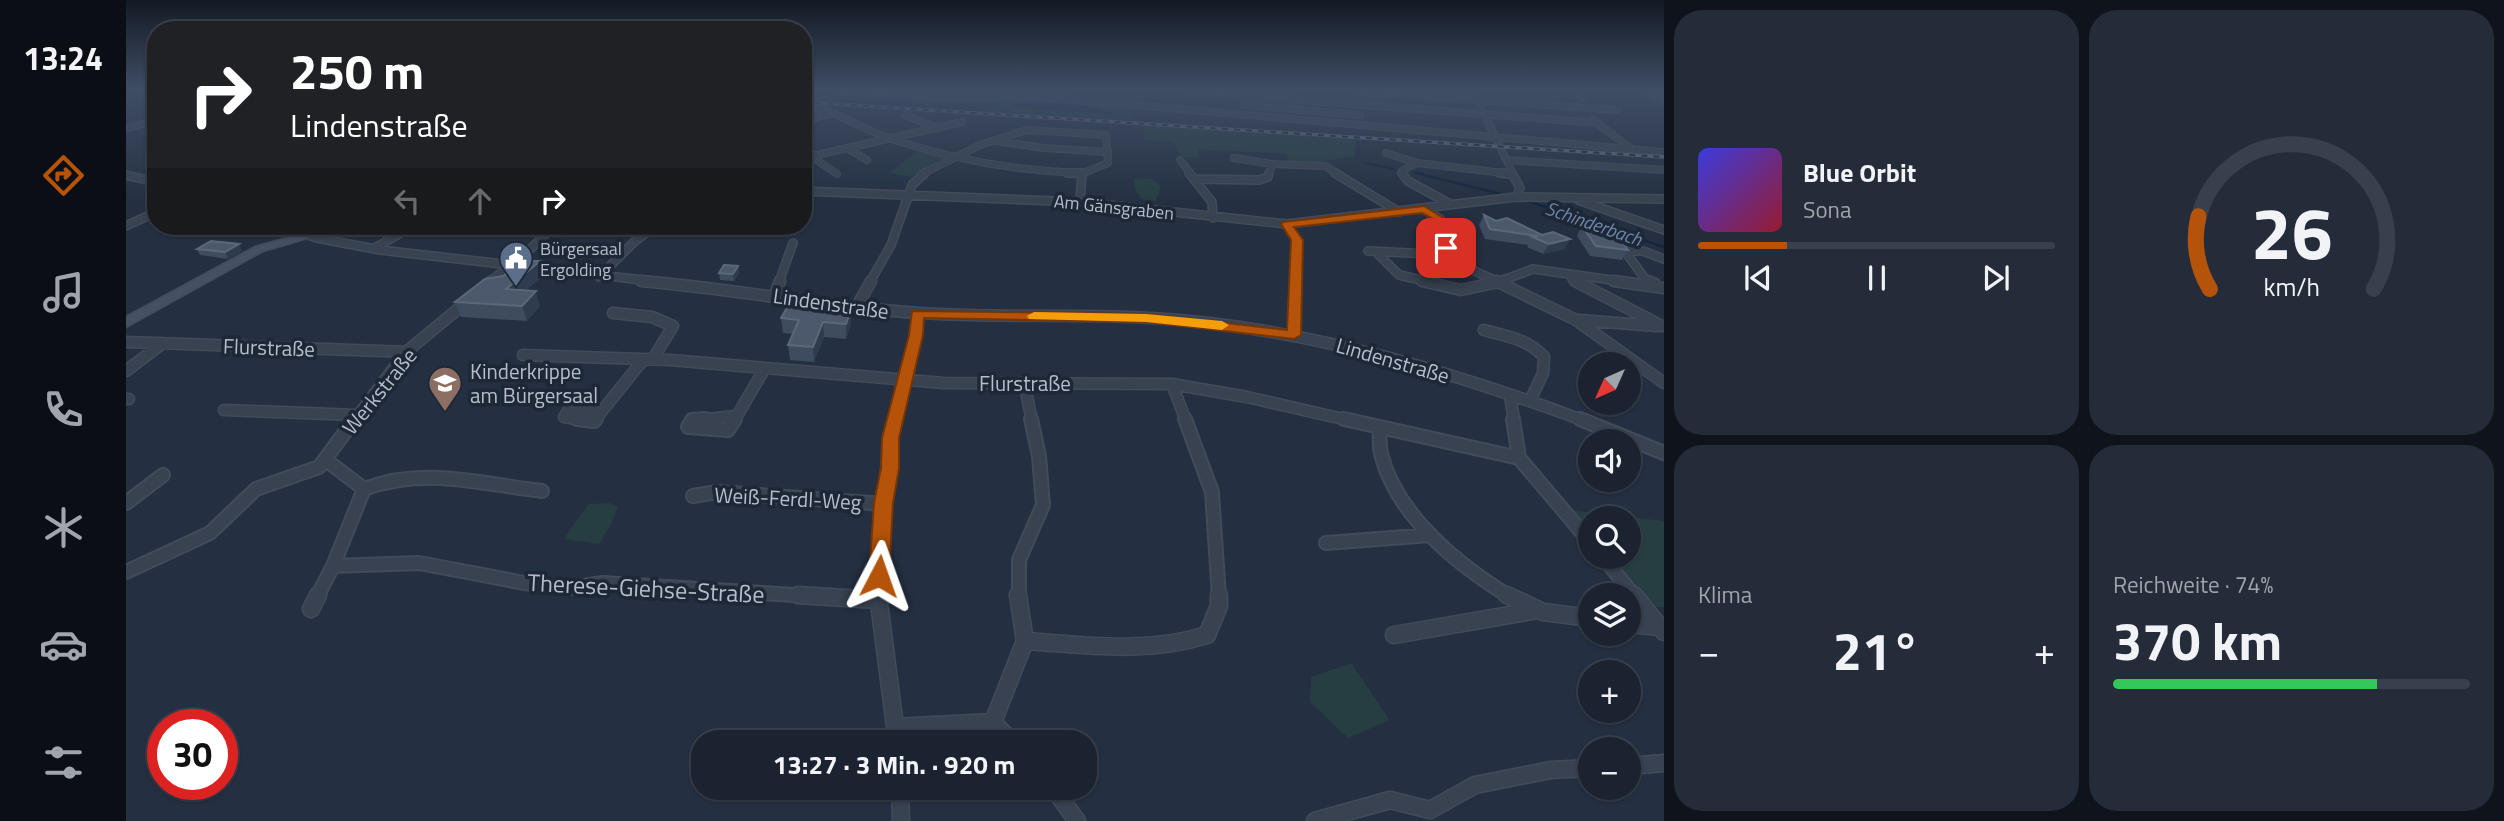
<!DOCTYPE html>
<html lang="de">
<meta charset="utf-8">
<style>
body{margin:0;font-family:"Titillium Web",sans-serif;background:#242b39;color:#f1f3f6;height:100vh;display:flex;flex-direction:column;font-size:26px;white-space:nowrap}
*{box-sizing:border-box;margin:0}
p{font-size:23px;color:#a0a4ab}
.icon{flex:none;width:38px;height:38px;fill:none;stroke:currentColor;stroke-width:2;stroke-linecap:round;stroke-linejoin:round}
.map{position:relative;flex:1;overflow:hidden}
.drawer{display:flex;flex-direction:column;gap:10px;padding:10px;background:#0f131b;width:840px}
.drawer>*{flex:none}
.banner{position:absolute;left:21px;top:21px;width:665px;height:214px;border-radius:28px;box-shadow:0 2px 5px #0004,0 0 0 2px #39404d;background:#202124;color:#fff;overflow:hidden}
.needle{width:46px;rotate:225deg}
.controls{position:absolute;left:1452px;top:352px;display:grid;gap:14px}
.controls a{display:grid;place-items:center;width:63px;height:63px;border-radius:50%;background:#1b2331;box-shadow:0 2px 5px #0004,0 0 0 2px #39404d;font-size:35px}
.speed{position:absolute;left:21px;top:709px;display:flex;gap:14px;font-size:35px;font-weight:700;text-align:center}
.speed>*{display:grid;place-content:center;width:91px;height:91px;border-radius:50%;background:#1b2331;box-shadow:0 2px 5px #0004,0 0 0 2px #39404d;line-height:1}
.speed .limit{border:10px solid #d22;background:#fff;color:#111}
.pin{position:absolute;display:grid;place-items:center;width:60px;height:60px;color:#fff;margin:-30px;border-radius:14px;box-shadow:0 4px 10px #0006}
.me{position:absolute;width:77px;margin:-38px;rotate:4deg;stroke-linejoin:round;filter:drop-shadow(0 0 5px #0008)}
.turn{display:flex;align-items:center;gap:24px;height:147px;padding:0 28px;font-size:32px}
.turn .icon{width:91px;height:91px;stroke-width:2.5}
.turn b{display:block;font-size:49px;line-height:60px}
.lanes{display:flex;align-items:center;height:66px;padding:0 28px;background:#0003;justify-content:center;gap:35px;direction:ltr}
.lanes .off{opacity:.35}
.big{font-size:52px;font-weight:700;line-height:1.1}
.drawer .tile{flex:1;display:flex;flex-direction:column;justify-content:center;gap:10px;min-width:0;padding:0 24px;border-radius:28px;background:#242b39}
.drawer .dial{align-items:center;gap:0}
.dial svg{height:182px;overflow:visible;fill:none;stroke:#39404d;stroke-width:7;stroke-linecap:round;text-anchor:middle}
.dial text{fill:#f1f3f6;stroke:none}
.song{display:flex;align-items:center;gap:21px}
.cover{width:84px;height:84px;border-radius:10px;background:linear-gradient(135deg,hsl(240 70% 55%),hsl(350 70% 35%))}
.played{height:7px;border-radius:4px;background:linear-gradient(90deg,#b45309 25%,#39404d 25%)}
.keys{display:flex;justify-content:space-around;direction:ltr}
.heat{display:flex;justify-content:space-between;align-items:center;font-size:38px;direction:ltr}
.charge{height:10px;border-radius:5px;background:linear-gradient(90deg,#34c759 74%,#39404d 0)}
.drawer .tiles{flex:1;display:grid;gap:10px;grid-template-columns:repeat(2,1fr)}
.trip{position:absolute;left:565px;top:730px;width:406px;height:70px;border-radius:28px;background:#1b2331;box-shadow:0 2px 5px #0004,0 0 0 2px #39404d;font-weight:700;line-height:70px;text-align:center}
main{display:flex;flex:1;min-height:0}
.menu{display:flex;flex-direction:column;width:126px;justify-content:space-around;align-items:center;background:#0b0e14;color:#a0a4ab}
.menu .icon{width:49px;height:49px}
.menu .selected{color:#b45309}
.menu b{font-size:32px;color:#f1f3f6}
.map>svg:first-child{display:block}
.green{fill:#263e42}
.water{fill:#16263f}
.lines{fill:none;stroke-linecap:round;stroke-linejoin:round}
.stream-far1{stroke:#16263f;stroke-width:2}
.stream{stroke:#16263f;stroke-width:2.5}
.street-far4-casing{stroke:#424b5a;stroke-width:8}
.street-far3-casing{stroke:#424b5a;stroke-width:10}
.street-far2-casing{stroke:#424b5a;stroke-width:13}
.street-far1-casing{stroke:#424b5a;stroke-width:16}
.street-casing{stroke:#424b5a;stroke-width:19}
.secondary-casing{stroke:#424b5a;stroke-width:3}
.street-far4{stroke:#384250;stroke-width:6}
.street-far3{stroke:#384250;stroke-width:7}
.street-far2{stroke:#384250;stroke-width:10}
.street-far1{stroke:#384250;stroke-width:12}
.street{stroke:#384250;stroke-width:16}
.secondary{fill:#465064;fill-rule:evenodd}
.rail-casing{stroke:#5a6578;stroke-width:3.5}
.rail{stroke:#1d2736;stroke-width:2;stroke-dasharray:6;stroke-linecap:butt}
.wall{fill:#3f4c5f}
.shaded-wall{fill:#2f3b4e}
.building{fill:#4c586b;stroke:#5c687a;stroke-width:2}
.route{fill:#b45309;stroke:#753606;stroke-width:2}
.slow{fill:#f59e0b}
.labels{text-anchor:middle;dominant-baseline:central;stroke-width:7;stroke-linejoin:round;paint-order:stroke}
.far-street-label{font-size:18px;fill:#b5bdcb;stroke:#1d2736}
.far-poi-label{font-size:18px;fill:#b5bdcb;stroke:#1d2736;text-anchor:start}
.far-water-label{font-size:19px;font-style:italic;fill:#6d86ab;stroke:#1d2736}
.street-label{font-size:21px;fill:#b5bdcb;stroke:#1d2736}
.poi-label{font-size:21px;fill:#b5bdcb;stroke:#1d2736;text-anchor:start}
.near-street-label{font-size:24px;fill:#b5bdcb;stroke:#1d2736}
</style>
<main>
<nav class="menu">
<b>13:24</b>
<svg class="icon selected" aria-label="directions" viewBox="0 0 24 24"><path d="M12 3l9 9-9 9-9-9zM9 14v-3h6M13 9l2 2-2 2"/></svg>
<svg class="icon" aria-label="music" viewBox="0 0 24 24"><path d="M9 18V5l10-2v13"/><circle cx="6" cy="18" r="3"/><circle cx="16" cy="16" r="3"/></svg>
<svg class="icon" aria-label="phone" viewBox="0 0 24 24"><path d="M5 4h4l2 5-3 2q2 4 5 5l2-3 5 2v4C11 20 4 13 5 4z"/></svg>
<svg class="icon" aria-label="climate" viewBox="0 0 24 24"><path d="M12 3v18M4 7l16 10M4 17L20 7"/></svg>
<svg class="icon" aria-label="car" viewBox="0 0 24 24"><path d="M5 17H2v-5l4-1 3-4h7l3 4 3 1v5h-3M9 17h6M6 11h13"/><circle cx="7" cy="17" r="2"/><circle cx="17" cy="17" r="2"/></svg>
<svg class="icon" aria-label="filters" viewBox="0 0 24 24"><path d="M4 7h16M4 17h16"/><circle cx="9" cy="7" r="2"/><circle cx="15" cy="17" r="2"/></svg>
</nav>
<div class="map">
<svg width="1538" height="821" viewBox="0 0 1538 821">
<rect width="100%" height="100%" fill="#242f41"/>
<path class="green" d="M881 99H918L1006 107 1007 120 860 111Z
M1017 125 1229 138V156L1186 163 1164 162 1160 154 1071 149 1074 158 1056 157 1047 142 1018 140Z
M795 149 823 155 786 177 763 173Z
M1008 178 1026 179 1035 186 1030 201 1015 199 1009 189Z
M484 503 492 507 485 525 473 544 438 539 462 504Z
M1442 510 1538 521V607H1526L1483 557 1503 556V518H1465V535Z
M1225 663 1264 720 1222 738 1184 702 1185 677Z"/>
<path class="water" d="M900 101 960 106 990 114 898 109 885 105Z"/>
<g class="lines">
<path class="stream-far1" d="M677 99 848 110
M1239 163 1268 169
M1288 172 1297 174"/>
<path class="stream" d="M1290 173 1375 194
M1399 200 1538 247"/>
<defs>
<path id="street-far4" d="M677 89 819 98 917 97 1538 152
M1033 89 1471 123
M1200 89 1491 110
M1346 89 1387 174
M1450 89 1457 98
M1504 89 1538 91
M677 105C709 109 733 128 763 138 824 159 890 171 955 173
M1118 105 1234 115
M779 115 811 128
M677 120 709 113
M1467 120 1507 150
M0 128 30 121
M870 141 918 148 982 152
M721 148 741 160
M1260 153 1291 163
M685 156 711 174
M677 158 836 122
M1108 158 1146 164 1143 174
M1054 160 1065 174
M1380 160 1538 170
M1146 164 1199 166 1212 174
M796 174 854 145 901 130 980 135 982 163 955 174
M1276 174 1277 170 1292 163 1386 174"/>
<path id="street-far3" d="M941 173H955
M1063 173 1086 202 1087 218
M1209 173 1273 212
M1276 173 1282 181 1324 204
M1373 173 1386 174
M0 175 30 182
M1068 179 1133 180 1142 177 1143 173
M677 191 954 202 1161 224 1390 197 1394 188 1386 173
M1390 197 1538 199
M1452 200 1538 230
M954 202 956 173
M1298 209 1314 219C1316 228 1316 240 1320 248 1328 265 1358 275 1373 282
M1161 224 1171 240 1170 282
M0 226 30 212
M151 226 191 238 254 250 534 282
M247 249 287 226
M1242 251 1326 255
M1255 253 1253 255 1273 275 1304 282
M473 277 508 242 529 226
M1446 279 1453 282
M363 282 394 259 428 226
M653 282 667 243
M744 282 765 245 786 185 799 173
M1372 282 1407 269 1500 282
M1526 282 1519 279 1499 251H1517L1538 259"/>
<path id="street-far2" d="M515 281C609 289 701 307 794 313 884 319 975 312 1064 321 1199 334 1332 374 1459 421
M1296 281 1335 290 1377 281
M1370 281 1450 320 1538 383
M1449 281 1536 326
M1488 281 1538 288
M1522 281 1529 284
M360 285 366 281
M649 295 654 281
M730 308 745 281
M487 313 526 317 547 326 527 359
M1453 320 1531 326
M1358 330C1379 336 1403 339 1418 357L1417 373 1404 401
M1168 335 1170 281
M0 342 284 352
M397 355 544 360 818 383 1046 384 1121 397 1226 421
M0 371 37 343
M898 382 906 421
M1046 384 1060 421
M1384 395 1388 421
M0 399H3
M98 410 231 415
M228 421 280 352 343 300
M464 421 438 417 444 408 476 410
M468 421 517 360
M566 421 609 416
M608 421 639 368
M768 421 790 335 791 313"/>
<path id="street-far1" d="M451 419 468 421 470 419
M579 419 566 420 562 427 602 430 609 419
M1059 419 1086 492 1093 597
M1218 419 1393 458
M1387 419 1393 458 1465 543
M1454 419 1538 453
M1253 427C1254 436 1253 445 1255 454 1271 516 1332 565 1384 597
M200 460 238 489
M238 489C297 466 355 484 416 491
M567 496 591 492 758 504
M0 503 37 475
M1200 543 1305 535
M1476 556 1509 597
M207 566 293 563 404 584 443 588 477 583 700 597
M0 572 84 533 130 489 193 467 229 419
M191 597 207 566 238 489
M752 597 764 437 769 419
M893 597V560L917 505 913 456 905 419"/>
<path id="street" d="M672 595 752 600
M752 595 771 742
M1381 595 1417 612 1465 618
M1508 595 1538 632
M185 609 192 595
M1503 624 1534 627
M1268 635 1412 610
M899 641C961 645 1021 654 1081 635L1093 606V595
M867 722 899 641 892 595
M867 722 886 742
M769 727 867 722
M1503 766 1538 763
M774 788 775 821
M927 788 951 821
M1189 821 1264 800 1304 810 1349 785 1425 770 1465 768"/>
<path id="secondary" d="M204 226H222L137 251 0 327V317L129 247Z"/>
</defs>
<use href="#street-far4" class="street-far4-casing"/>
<use href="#street-far3" class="street-far3-casing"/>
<use href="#street-far2" class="street-far2-casing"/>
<use href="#street-far1" class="street-far1-casing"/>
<use href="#street" class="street-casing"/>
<use href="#secondary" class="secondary-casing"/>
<use href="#street-far4" class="street-far4"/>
<use href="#street-far3" class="street-far3"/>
<use href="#street-far2" class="street-far2"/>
<use href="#street-far1" class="street-far1"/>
<use href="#street" class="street"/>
<use href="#secondary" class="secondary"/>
<defs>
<path id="rail" d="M677 102 1538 157"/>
</defs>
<use href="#rail" class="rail-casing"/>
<use href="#rail" class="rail"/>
</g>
<path class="wall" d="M774 89H819L817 92Z
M1523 89H1538V106L1519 96Z
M1358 215 1370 221 1381 218 1439 249 1417 254 1401 247 1402 245 1359 239 1353 225Z
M222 226H275L260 234 223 230Z
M1456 226 1502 250 1496 260 1464 256 1451 236Z
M71 249 116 251 102 259 74 255Z
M612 266 613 273 608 281 594 280 593 273Z
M418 275 400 290 414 306 401 321 335 317 329 302Z
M662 306 725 325 720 339 698 337 688 362 664 360 662 345 667 334 657 333 655 318Z"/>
<path class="shaded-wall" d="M257 226H275L260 234Z
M1444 239 1439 249 1417 254 1423 244Z
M113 244 116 251 102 259 99 252Z
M414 261 418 275 385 303 380 289Z
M612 266 613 273 608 281 607 274Z
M410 291 414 306 401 321 396 306Z
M725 310V325L720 339V324Z
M697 322 698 337 688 362 687 347Z"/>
<path class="building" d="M1525 89H1538V96Z
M1358 215 1370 221 1381 218 1416 235 1427 232 1444 239 1423 244 1406 237 1412 236 1364 229Z
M1456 226 1487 230 1502 250 1470 246Z
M85 241 113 244 99 252 71 249Z
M397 261H414L380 289 410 291 396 306 329 302 359 279 377 276Z
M598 265 612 266 607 274 593 273Z
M662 306 725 310 720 324 697 322 687 347 662 345 673 320 655 318Z"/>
<linearGradient id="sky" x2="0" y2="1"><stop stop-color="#141a24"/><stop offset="0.44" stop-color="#3f4d65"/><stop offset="1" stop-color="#3f4d65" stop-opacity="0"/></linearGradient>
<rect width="1538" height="204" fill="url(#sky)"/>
<path class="route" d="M1298 206 1319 219 1324 251H1316L1309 220 1296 213 1168 227 1177 240 1175 335 1168 339 1020 322 798 318 797 335 773 438V468L767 503 763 576 760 581 753 584 746 581 743 576 748 503 755 468 756 438 783 335 786 311 1020 314 1161 330 1165 240 1155 224 1157 222Z"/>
<path class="slow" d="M908 312 1020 314 1096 321 1103 325 1096 330 1020 322 903 319 901 316Z"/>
<defs>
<symbol id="civic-pin" viewBox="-11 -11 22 30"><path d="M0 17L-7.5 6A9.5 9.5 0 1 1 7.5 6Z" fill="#5c6f8a" stroke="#1d2736"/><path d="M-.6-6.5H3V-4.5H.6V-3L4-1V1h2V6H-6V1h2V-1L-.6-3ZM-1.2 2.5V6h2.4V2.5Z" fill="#fff"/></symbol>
<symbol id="school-pin" viewBox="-11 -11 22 30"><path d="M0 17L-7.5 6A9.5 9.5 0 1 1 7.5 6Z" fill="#8d6e63" stroke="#1d2736"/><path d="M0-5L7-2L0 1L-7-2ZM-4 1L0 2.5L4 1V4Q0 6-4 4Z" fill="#fff"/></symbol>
</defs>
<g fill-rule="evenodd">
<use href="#civic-pin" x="371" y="239" width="38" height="52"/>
<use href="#school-pin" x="300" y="364" width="38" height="52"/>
</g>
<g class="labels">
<g class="far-street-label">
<text transform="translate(988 207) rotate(6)">Am Gänsgraben</text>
</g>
<g class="far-poi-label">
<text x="414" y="248">Bürgersaal<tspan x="414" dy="21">Ergolding</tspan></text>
</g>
<g class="far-water-label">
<text transform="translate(1468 223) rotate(19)">Schinderbach</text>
</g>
<g class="street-label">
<text transform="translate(705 303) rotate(8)">Lindenstraße</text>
<text transform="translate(143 347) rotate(2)">Flurstraße</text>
<text transform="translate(1267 360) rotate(16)">Lindenstraße</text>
<text x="899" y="383">Flurstraße</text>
<text transform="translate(253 391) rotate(-51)">Werkstraße</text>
<text transform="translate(662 498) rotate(3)">Weiß-Ferdl-Weg</text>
</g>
<g class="poi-label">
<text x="344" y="371">Kinderkrippe<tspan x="344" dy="24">am Bürgersaal</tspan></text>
</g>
<g class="near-street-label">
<text transform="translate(520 588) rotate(3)">Therese-Giehse-Straße</text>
</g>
</g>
</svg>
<div class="controls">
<a><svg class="needle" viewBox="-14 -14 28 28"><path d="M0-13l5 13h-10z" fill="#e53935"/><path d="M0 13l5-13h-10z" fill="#a0a4ab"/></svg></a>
<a><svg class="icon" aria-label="sound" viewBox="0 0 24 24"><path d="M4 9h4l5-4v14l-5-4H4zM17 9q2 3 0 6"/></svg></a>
<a><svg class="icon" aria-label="search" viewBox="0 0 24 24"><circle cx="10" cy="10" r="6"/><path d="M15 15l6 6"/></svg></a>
<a><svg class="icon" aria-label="layers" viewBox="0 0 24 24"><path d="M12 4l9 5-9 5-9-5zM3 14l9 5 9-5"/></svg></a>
<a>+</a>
<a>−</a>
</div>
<div class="speed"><div class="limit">30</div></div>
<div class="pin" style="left:1320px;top:248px;background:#d93025"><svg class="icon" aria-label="arrive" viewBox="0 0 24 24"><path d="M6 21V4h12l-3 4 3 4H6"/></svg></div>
<svg class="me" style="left:753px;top:576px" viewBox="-20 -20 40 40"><path d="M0-17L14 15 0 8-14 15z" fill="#b45309" stroke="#fff" stroke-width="4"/></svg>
<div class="trip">13:27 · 3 Min. · 920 m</div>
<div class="banner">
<div class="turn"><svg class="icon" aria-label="right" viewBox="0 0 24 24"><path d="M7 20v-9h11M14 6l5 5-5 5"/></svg><div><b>250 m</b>Lindenstraße</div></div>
<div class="lanes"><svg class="icon off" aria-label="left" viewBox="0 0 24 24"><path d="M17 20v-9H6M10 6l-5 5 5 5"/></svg><svg class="icon off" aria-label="ahead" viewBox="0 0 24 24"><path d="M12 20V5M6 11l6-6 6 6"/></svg><svg class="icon" aria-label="right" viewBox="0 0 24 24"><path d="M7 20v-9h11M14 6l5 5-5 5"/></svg></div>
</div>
</div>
<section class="drawer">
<div class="tiles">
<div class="tile">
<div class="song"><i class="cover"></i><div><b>Blue Orbit</b><p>Sona</p></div></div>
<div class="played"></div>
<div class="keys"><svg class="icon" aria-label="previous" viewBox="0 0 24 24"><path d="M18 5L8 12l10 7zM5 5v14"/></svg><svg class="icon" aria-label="pause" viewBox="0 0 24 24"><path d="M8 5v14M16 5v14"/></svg><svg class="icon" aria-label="next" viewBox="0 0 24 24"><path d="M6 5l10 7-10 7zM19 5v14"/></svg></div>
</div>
<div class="tile dial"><svg viewBox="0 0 100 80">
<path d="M14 69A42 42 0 1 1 86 69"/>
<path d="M14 69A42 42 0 0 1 9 37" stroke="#b45309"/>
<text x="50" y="56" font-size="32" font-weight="700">26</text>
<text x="50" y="72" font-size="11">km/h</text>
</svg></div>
<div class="tile"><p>Klima</p>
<div class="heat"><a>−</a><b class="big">21°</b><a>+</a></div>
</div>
<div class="tile"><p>Reichweite · 74%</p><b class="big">370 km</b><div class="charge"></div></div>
</div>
</section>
</main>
